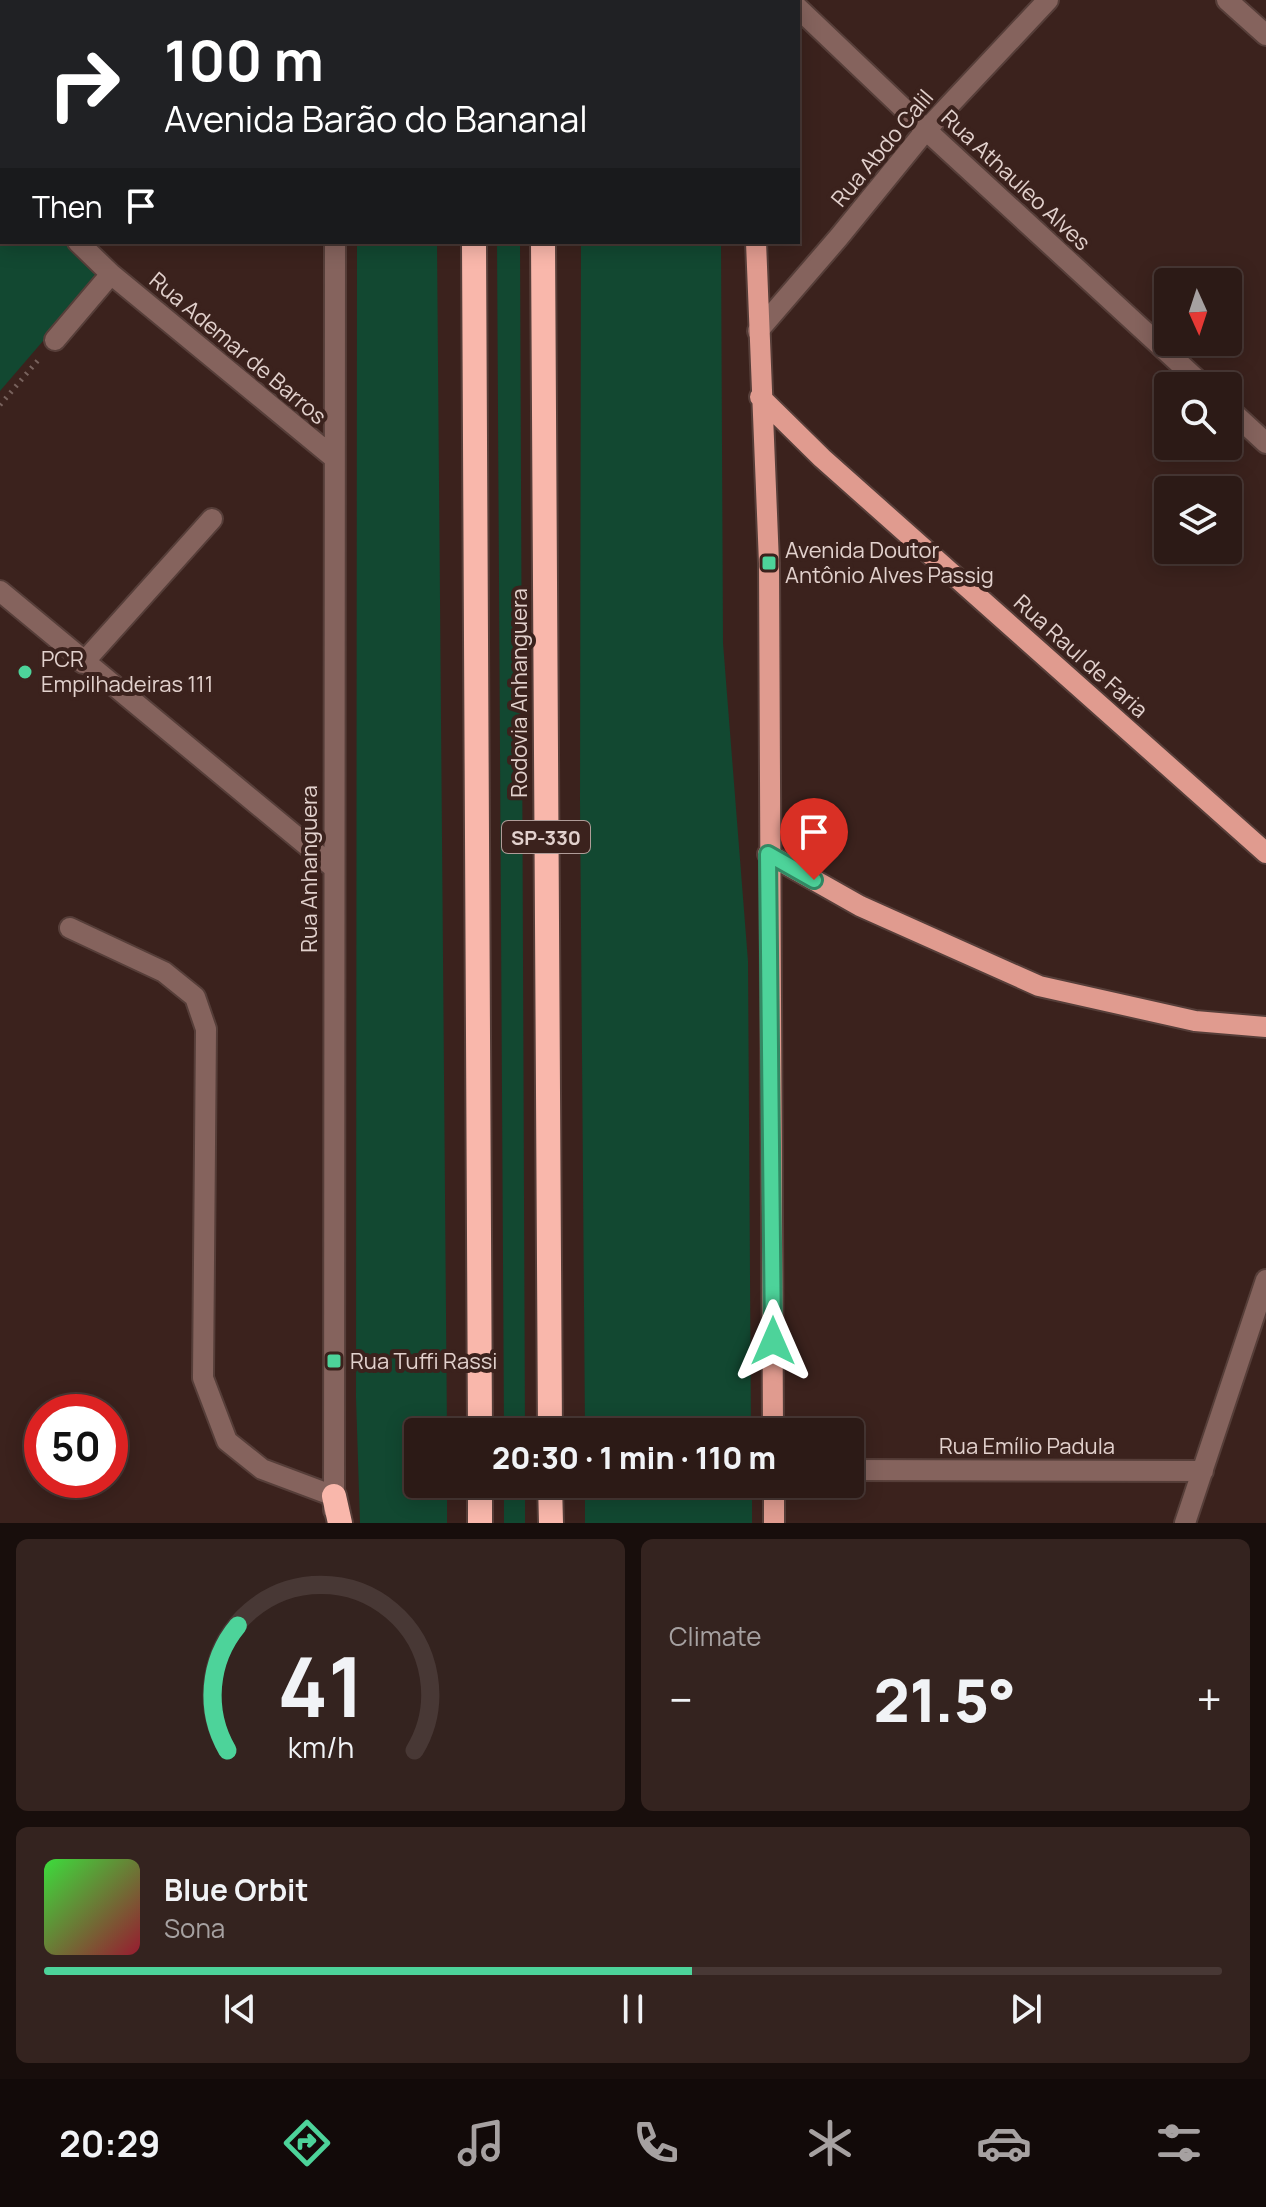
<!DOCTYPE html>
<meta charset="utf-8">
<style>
body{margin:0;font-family:Manrope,sans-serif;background:#34231f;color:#f1f3f6;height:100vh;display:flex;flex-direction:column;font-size:30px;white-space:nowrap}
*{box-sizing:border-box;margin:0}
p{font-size:26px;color:#a6a1a1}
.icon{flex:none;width:44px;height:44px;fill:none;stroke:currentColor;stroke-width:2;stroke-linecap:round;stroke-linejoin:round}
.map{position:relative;height:1523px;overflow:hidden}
.side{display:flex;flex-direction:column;gap:16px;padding:16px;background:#180e0c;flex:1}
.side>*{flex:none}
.top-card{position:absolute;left:0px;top:0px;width:800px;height:244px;box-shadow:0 4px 20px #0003,0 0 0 2px #483835;background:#202124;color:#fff;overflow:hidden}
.needle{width:52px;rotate:177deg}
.buttons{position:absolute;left:1154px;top:268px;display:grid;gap:16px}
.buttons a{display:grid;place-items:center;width:88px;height:88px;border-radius:8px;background:#2c1a16;box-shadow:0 4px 20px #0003,0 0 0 2px #483835;font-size:40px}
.speed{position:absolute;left:24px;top:1394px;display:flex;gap:16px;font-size:40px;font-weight:700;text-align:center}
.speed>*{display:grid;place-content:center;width:104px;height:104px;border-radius:50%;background:#2c1a16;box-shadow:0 4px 20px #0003,0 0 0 2px #483835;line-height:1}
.speed .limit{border:12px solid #d22;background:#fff;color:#111}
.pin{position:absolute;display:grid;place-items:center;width:68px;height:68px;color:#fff;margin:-82px -34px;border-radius:50% 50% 50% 0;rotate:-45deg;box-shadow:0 0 8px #0007}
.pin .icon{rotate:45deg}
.me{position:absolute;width:88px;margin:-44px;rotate:0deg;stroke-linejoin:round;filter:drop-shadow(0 0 6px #0008)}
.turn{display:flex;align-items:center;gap:28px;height:168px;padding:0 32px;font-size:36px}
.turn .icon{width:104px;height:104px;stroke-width:2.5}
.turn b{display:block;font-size:56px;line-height:68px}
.then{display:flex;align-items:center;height:76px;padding:0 32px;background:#0003;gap:16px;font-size:30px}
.big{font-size:60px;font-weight:800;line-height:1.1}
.side .tile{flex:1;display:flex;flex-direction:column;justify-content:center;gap:12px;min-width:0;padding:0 28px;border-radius:12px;background:#34231f}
.side .dial{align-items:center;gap:0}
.dial svg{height:208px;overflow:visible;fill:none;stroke:#483835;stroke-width:7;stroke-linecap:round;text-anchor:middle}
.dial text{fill:#f1f3f6;stroke:none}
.song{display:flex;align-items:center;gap:24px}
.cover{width:96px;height:96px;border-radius:12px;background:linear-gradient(135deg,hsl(120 70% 55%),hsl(350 70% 35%))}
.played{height:8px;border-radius:4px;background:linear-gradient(90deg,#4dd39a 55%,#483835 55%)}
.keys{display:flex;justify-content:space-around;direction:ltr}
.heat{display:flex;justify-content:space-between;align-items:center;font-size:44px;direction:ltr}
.side .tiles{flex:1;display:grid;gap:16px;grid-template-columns:1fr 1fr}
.tile:last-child{grid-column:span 2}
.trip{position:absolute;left:404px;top:1418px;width:460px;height:80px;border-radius:8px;background:#2c1a16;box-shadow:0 4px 20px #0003,0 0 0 2px #483835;font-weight:800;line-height:80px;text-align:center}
.tab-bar{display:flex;height:128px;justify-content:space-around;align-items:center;background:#120a09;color:#a6a1a1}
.tab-bar .icon{width:56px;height:56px}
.tab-bar .on{color:#4dd39a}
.tab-bar b{font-size:36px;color:#f1f3f6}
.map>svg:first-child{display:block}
.green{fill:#124831}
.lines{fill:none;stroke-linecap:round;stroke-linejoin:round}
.minor-casing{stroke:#563e39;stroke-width:24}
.major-casing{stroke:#563e39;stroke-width:24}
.highway-casing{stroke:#563e39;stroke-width:28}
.path{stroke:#78625d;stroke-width:5;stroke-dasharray:2 6;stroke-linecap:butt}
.minor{stroke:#85635d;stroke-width:20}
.major{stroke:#e09b8f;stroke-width:20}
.highway{stroke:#f9b7ab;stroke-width:24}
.route-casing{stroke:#328964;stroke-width:20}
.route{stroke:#4dd39a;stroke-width:14}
.poi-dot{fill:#4dd39a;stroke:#3b221d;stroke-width:3}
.labels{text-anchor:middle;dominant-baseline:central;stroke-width:8;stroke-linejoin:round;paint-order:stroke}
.shield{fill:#3b221d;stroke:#b09c98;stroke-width:2}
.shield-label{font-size:20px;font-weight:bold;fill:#e2d1cd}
.street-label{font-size:22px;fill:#e2d1cd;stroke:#3b221d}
.poi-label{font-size:22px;fill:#e2d1cd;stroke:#3b221d;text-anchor:start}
</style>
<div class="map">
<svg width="1266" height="1523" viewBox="0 0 1266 1523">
<rect width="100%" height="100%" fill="#3b221d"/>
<path class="green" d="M581 0H726L581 2Z
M0 181 2 242H63L98 277 0 391Z
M357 242H437L447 1432H418V1484H447V1523H360L356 1398Z
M497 242H520L525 1432H504Z
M581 242H721L723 643 748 961 751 1432H585L580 801Z
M504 1484H525V1523H504Z
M585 1484H752V1523H585Z"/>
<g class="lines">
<defs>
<path id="minor" d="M300 0 302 2
M335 0V2
M770 0 777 2
M1227 0 1266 35
M33 2 34 0
M798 8 926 130 1204 386
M0 41 2 39
M0 167 2 169
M78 242 111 274 333 457
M758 331 839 237 926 130 1048 0
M55 340 111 274
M1228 408 1266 443
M0 591 333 867
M83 663 212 519
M70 928 164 972 195 997 206 1029 203 1378 227 1441 262 1469 334 1496
M850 1470 1203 1471
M334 1510 335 242
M1185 1523 1266 1280"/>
<path id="major" d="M752 0V2
M756 242 769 563 773 1432
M760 397 822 458 1266 853
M768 854 860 906 1039 986 1195 1021 1266 1027
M774 1484V1523"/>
<path id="highway" d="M473 0V2
M541 0V2
M474 242 480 1432
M543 242 550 1432
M480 1484V1523
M550 1484 551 1523
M334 1496 340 1523"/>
</defs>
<use href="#minor" class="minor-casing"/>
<use href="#major" class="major-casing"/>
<use href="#highway" class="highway-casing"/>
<path class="path" d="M0 405 39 359"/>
<use href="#minor" class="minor"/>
<use href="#major" class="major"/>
<use href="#highway" class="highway"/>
</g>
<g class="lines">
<defs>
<path id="route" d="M773 1341 768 854 814 880"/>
</defs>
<use href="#route" class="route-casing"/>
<use href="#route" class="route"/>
</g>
<g class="poi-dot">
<rect x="761" y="555" width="16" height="16" rx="4"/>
<circle cx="25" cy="672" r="8"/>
<rect x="326" y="1353" width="16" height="16" rx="4"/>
</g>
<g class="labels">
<rect class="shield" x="502" y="821" width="88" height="32" rx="6"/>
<g class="shield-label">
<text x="546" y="837">SP-330</text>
</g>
<g class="street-label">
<text transform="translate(882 148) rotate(-50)">Rua Abdo Calil</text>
<text transform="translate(1016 180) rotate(43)">Rua Athauleo Alves</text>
<text transform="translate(238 348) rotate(40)">Rua Ademar de Barros</text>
<text transform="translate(1081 656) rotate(42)">Rua Raul de Faria</text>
<text transform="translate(519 693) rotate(-90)">Rodovia Anhanguera</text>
<text transform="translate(309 869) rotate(-90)">Rua Anhanguera</text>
<text x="1027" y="1446">Rua Emílio Padula</text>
</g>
<g class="poi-label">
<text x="785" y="550">Avenida Doutor<tspan x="785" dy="25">Antônio Alves Passig</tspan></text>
<text x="41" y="659">PCR<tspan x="41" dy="25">Empilhadeiras 111</tspan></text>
<text x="350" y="1361">Rua Tuffi Rassi</text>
</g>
</g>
</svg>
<div class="buttons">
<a><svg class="needle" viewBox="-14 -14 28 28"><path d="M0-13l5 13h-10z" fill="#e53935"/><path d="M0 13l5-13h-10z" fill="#a6a1a1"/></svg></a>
<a><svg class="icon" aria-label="search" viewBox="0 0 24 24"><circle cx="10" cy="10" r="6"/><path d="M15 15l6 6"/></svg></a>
<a><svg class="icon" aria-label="layers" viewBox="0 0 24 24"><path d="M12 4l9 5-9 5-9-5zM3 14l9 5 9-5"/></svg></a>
</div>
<div class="speed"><div class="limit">50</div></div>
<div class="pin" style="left:814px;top:880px;background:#d93025"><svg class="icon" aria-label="arrive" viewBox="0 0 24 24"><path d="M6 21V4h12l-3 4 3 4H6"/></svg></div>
<svg class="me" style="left:773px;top:1341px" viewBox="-20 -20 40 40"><path d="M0-17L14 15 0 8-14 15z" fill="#4dd39a" stroke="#fff" stroke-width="4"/></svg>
<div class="trip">20:30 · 1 min · 110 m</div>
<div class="top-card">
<div class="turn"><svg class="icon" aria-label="right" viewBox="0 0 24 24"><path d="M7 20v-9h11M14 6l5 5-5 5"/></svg><div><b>100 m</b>Avenida Barão do Bananal</div></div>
<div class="then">Then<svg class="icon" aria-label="arrive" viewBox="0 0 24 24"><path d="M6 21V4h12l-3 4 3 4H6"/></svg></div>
</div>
</div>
<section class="side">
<div class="tiles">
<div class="tile dial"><svg viewBox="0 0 100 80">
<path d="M14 69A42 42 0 1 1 86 69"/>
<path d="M14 69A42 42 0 0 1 18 21" stroke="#4dd39a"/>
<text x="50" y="56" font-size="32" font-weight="700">41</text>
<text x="50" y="72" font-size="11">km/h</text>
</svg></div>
<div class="tile"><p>Climate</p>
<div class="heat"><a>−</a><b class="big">21.5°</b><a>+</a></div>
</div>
<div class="tile">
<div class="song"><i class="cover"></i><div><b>Blue Orbit</b><p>Sona</p></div></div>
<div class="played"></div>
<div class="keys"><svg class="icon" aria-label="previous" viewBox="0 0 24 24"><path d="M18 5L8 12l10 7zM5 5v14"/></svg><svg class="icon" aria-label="pause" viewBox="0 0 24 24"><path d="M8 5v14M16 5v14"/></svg><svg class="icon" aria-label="next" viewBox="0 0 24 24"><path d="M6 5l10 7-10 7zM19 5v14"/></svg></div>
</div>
</div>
</section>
<nav class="tab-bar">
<b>20:29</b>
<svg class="icon on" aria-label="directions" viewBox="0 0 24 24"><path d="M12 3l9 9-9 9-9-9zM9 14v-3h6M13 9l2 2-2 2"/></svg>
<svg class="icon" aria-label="music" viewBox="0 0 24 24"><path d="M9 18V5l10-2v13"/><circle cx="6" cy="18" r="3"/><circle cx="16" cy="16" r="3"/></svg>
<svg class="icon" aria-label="phone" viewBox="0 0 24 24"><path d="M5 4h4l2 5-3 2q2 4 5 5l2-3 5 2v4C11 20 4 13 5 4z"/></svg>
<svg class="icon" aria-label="climate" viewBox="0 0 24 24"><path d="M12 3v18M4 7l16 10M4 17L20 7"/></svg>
<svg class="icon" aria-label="car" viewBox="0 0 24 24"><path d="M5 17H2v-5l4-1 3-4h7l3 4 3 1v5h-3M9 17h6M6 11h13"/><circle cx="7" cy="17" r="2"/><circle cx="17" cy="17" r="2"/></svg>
<svg class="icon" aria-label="filters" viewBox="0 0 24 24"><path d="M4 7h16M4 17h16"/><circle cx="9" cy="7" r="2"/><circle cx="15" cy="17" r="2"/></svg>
</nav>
